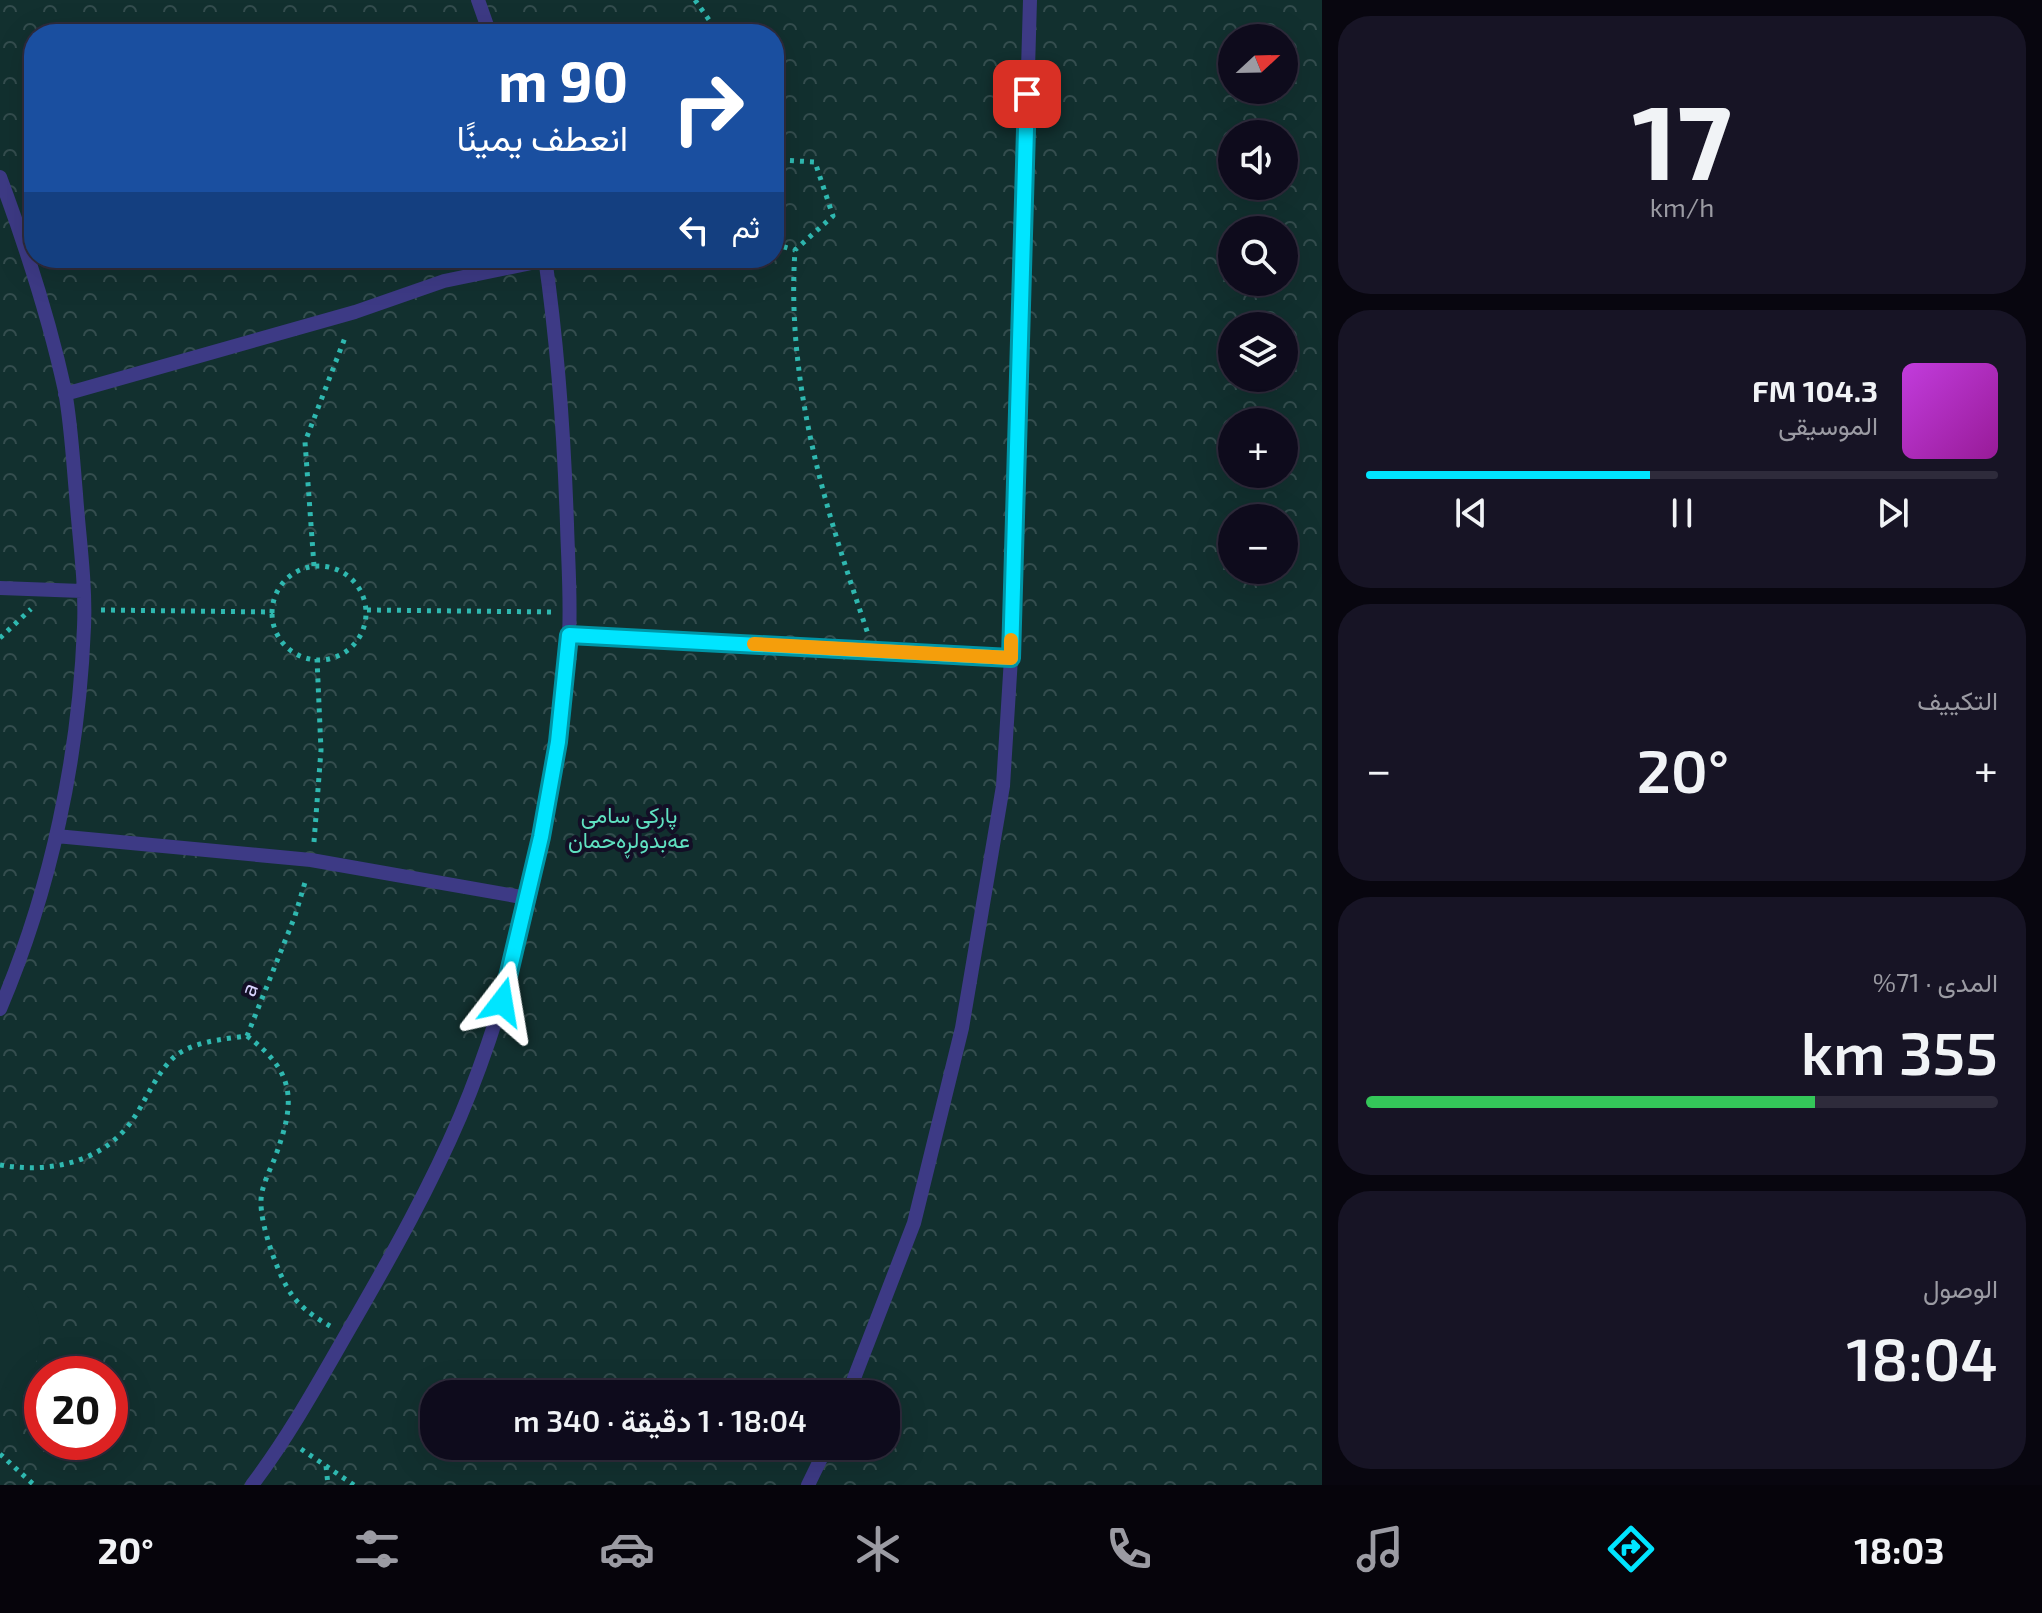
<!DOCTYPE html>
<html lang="ar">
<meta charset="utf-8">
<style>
body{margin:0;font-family:"Exo 2",Vazirmatn,sans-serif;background:#171425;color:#f1f3f6;direction:rtl;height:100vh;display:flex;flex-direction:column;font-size:30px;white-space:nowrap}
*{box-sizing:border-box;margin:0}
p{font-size:26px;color:#9b9ba3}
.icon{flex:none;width:44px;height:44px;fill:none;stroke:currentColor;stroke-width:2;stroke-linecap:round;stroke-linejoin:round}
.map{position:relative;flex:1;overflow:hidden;direction:ltr}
.sheet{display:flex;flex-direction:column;gap:16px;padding:16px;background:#08060f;width:720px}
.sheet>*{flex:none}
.hud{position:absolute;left:24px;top:24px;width:760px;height:244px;border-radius:32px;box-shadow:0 8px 32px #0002,0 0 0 2px #2e2b3b;direction:rtl;background:#1a4fa0;color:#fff;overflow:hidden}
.needle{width:52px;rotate:68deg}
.controls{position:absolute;left:1218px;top:24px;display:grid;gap:16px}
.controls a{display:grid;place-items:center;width:80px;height:80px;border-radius:50%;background:#0e0b1c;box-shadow:0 8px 32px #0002,0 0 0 2px #2e2b3b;font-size:40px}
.speed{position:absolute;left:24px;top:1356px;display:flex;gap:16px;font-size:40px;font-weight:700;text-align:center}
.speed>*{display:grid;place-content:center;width:104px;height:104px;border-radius:50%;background:#0e0b1c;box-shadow:0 8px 32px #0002,0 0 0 2px #2e2b3b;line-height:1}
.speed .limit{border:12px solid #d22;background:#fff;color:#111}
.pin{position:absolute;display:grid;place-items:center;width:68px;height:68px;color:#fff;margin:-34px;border-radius:16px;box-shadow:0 4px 12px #0006}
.me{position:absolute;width:88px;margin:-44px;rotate:14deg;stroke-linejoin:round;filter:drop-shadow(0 0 6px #0008)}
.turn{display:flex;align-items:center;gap:28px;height:168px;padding:0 24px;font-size:36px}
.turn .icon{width:104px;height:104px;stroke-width:2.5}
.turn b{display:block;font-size:56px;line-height:68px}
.then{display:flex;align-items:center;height:76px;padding:0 24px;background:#0003;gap:16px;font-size:30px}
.big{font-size:60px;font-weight:600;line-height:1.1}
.sheet .tile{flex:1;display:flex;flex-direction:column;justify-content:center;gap:12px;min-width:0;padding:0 28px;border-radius:32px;background:#171425}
.sheet .dial{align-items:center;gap:0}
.dial b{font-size:104px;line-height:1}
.song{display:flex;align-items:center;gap:24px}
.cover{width:96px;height:96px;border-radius:12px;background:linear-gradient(135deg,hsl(290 70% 55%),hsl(300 70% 35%))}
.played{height:8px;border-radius:4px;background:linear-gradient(90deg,#00e5ff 45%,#2e2b3b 45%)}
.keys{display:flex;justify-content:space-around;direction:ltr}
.heat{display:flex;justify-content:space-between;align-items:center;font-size:44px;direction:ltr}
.charge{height:12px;border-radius:6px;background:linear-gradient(90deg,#34c759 71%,#2e2b3b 0)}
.trip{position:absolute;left:420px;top:1380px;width:480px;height:80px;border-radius:32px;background:#0e0b1c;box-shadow:0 8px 32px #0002,0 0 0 2px #2e2b3b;font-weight:600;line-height:80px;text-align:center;direction:rtl}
.tabs{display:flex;height:128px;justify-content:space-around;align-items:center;background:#06040b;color:#9b9ba3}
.tabs .icon{width:56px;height:56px}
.tabs .selected{color:#00e5ff}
.tabs b{font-size:36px;color:#f1f3f6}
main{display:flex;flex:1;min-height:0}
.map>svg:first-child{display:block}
.park{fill:url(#park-crowns);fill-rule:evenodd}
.pitch{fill:#12302f}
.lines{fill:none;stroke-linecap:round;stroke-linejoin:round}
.path{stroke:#2fb8b0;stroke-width:5;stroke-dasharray:4 6;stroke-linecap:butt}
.lane{stroke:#3d3a85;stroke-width:14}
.route-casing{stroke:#0095a6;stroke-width:20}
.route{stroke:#00e5ff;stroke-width:14}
.slow{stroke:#f59e0b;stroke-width:14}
.labels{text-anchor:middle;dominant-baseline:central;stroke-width:8;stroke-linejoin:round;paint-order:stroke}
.park-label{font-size:22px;fill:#5fe0c0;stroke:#130f26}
.street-label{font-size:22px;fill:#d9d4ff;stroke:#130f26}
</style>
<main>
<section class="sheet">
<div class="tile dial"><b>17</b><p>km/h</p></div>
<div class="tile">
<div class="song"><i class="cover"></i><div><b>104.3 FM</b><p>الموسيقى</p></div></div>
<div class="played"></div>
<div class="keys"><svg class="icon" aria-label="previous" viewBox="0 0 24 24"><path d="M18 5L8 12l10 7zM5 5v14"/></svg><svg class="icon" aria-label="pause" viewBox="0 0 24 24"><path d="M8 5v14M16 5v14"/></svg><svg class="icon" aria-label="next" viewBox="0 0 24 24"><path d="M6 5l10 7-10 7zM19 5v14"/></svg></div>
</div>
<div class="tile"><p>التكييف</p>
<div class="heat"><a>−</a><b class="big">20°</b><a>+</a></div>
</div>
<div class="tile"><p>المدى · 71%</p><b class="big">355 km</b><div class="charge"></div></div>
<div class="tile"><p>الوصول</p><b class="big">18:04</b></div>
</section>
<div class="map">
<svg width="1322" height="1485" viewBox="0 0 1322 1485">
<defs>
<pattern id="park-crowns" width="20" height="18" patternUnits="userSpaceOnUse" patternTransform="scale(2)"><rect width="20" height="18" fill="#12302f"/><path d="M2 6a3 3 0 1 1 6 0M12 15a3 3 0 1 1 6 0" fill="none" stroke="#344d4e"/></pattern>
</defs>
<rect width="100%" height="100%" fill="#130f26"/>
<path class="park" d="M0 0H1322V1485H0ZM34 34H774V258H34ZM1232 38H1284V90H1232ZM1232 134H1284V186H1232ZM1232 230H1284V282H1232ZM1232 326H1284V378H1232ZM1232 422H1284V474H1232ZM1232 518H1284V570H1232ZM42 1374H110V1442H42ZM434 1394H886V1446H434Z"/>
<path class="pitch" d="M0 1268C50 1306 49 1349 20 1399L0 1382Z"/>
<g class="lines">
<path class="path" d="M695 0 719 34
M774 146 780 160 774 166
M780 160 815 162 833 216 795 250C786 384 825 508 868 634
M774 244 795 250
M314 566 305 442 346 335
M272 613a47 47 0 1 1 94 0a47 47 0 1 1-94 0Z
M101 610 273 612
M367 610 553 612
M0 638 31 609
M314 842 321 750 317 659
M247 1036C298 1074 295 1104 274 1160 269 1172 261 1188 261 1201 260 1224 278 1276 292 1295 301 1308 316 1318 330 1326
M0 1165C47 1173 97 1164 128 1126 144 1106 153 1078 172 1059 189 1042 223 1039 247 1036L295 916 306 879
M301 1449 354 1485
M0 1454 34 1485
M326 1466 328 1485"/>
<path class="lane" d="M478 0 490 34
M0 177C26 247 49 318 65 391 71 424 73 460 76 494 79 538 86 583 84 627 79 757 51 889 0 1009
M65 394 355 312 444 281 546 260
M0 588 82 591
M569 635 1011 658
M56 836 311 860 527 898
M848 1394 914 1223 962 1028 1003 786 1011 658 1030 0
M252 1485C292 1432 322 1376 355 1319 393 1253 430 1187 460 1117 519 978 560 785 569 635 571 598 568 561 567 524 564 435 558 347 545 258
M808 1485 827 1446"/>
</g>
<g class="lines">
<defs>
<path id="route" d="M502 1002 541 837 558 742 569 635 1011 658 1027 94"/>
</defs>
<use href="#route" class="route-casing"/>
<use href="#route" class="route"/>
<path class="slow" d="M754 644 1011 658V640"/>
</g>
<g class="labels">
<g class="park-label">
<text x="629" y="814">پارکی سامی<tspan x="629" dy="25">عەبدولڕەحمان</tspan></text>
</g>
<g class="street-label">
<text transform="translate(248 989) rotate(-68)">a</text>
</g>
</g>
</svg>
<div class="controls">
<a><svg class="needle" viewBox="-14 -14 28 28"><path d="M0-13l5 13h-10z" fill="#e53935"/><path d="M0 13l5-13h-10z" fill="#9b9ba3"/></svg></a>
<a><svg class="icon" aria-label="sound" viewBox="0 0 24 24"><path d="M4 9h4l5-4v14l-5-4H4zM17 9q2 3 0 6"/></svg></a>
<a><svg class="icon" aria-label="search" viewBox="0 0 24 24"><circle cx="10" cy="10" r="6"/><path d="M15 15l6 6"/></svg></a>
<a><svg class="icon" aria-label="layers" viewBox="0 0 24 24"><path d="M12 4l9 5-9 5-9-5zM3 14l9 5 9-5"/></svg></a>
<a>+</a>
<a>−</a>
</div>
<div class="speed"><div class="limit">20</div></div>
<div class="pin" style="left:1027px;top:94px;background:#d93025"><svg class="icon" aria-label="arrive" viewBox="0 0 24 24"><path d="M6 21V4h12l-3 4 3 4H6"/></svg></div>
<svg class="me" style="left:502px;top:1002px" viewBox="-20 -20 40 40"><path d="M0-17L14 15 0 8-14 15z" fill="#00e5ff" stroke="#fff" stroke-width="4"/></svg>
<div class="trip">18:04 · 1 دقيقة · 340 m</div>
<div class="hud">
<div class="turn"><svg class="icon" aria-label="right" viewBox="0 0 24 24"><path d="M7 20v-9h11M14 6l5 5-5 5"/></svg><div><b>90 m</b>انعطف يمينًا</div></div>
<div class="then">ثم<svg class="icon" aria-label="left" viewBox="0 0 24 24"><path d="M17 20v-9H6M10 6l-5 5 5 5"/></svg></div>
</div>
</div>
</main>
<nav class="tabs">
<b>18:03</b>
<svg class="icon selected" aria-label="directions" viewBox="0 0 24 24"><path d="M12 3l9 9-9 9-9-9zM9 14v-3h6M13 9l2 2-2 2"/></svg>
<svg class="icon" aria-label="music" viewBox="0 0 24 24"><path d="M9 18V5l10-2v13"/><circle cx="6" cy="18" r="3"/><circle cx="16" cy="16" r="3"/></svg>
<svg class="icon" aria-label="phone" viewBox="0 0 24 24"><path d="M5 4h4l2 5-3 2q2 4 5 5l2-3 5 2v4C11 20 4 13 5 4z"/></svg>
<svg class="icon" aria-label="climate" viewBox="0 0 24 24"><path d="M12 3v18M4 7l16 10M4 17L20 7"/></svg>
<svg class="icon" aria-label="car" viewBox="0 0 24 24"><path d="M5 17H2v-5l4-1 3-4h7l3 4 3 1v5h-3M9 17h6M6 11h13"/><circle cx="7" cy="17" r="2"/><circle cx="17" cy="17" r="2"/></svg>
<svg class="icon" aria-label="filters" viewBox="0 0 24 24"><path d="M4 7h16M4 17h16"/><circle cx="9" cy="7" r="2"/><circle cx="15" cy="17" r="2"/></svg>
<b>20°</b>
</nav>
